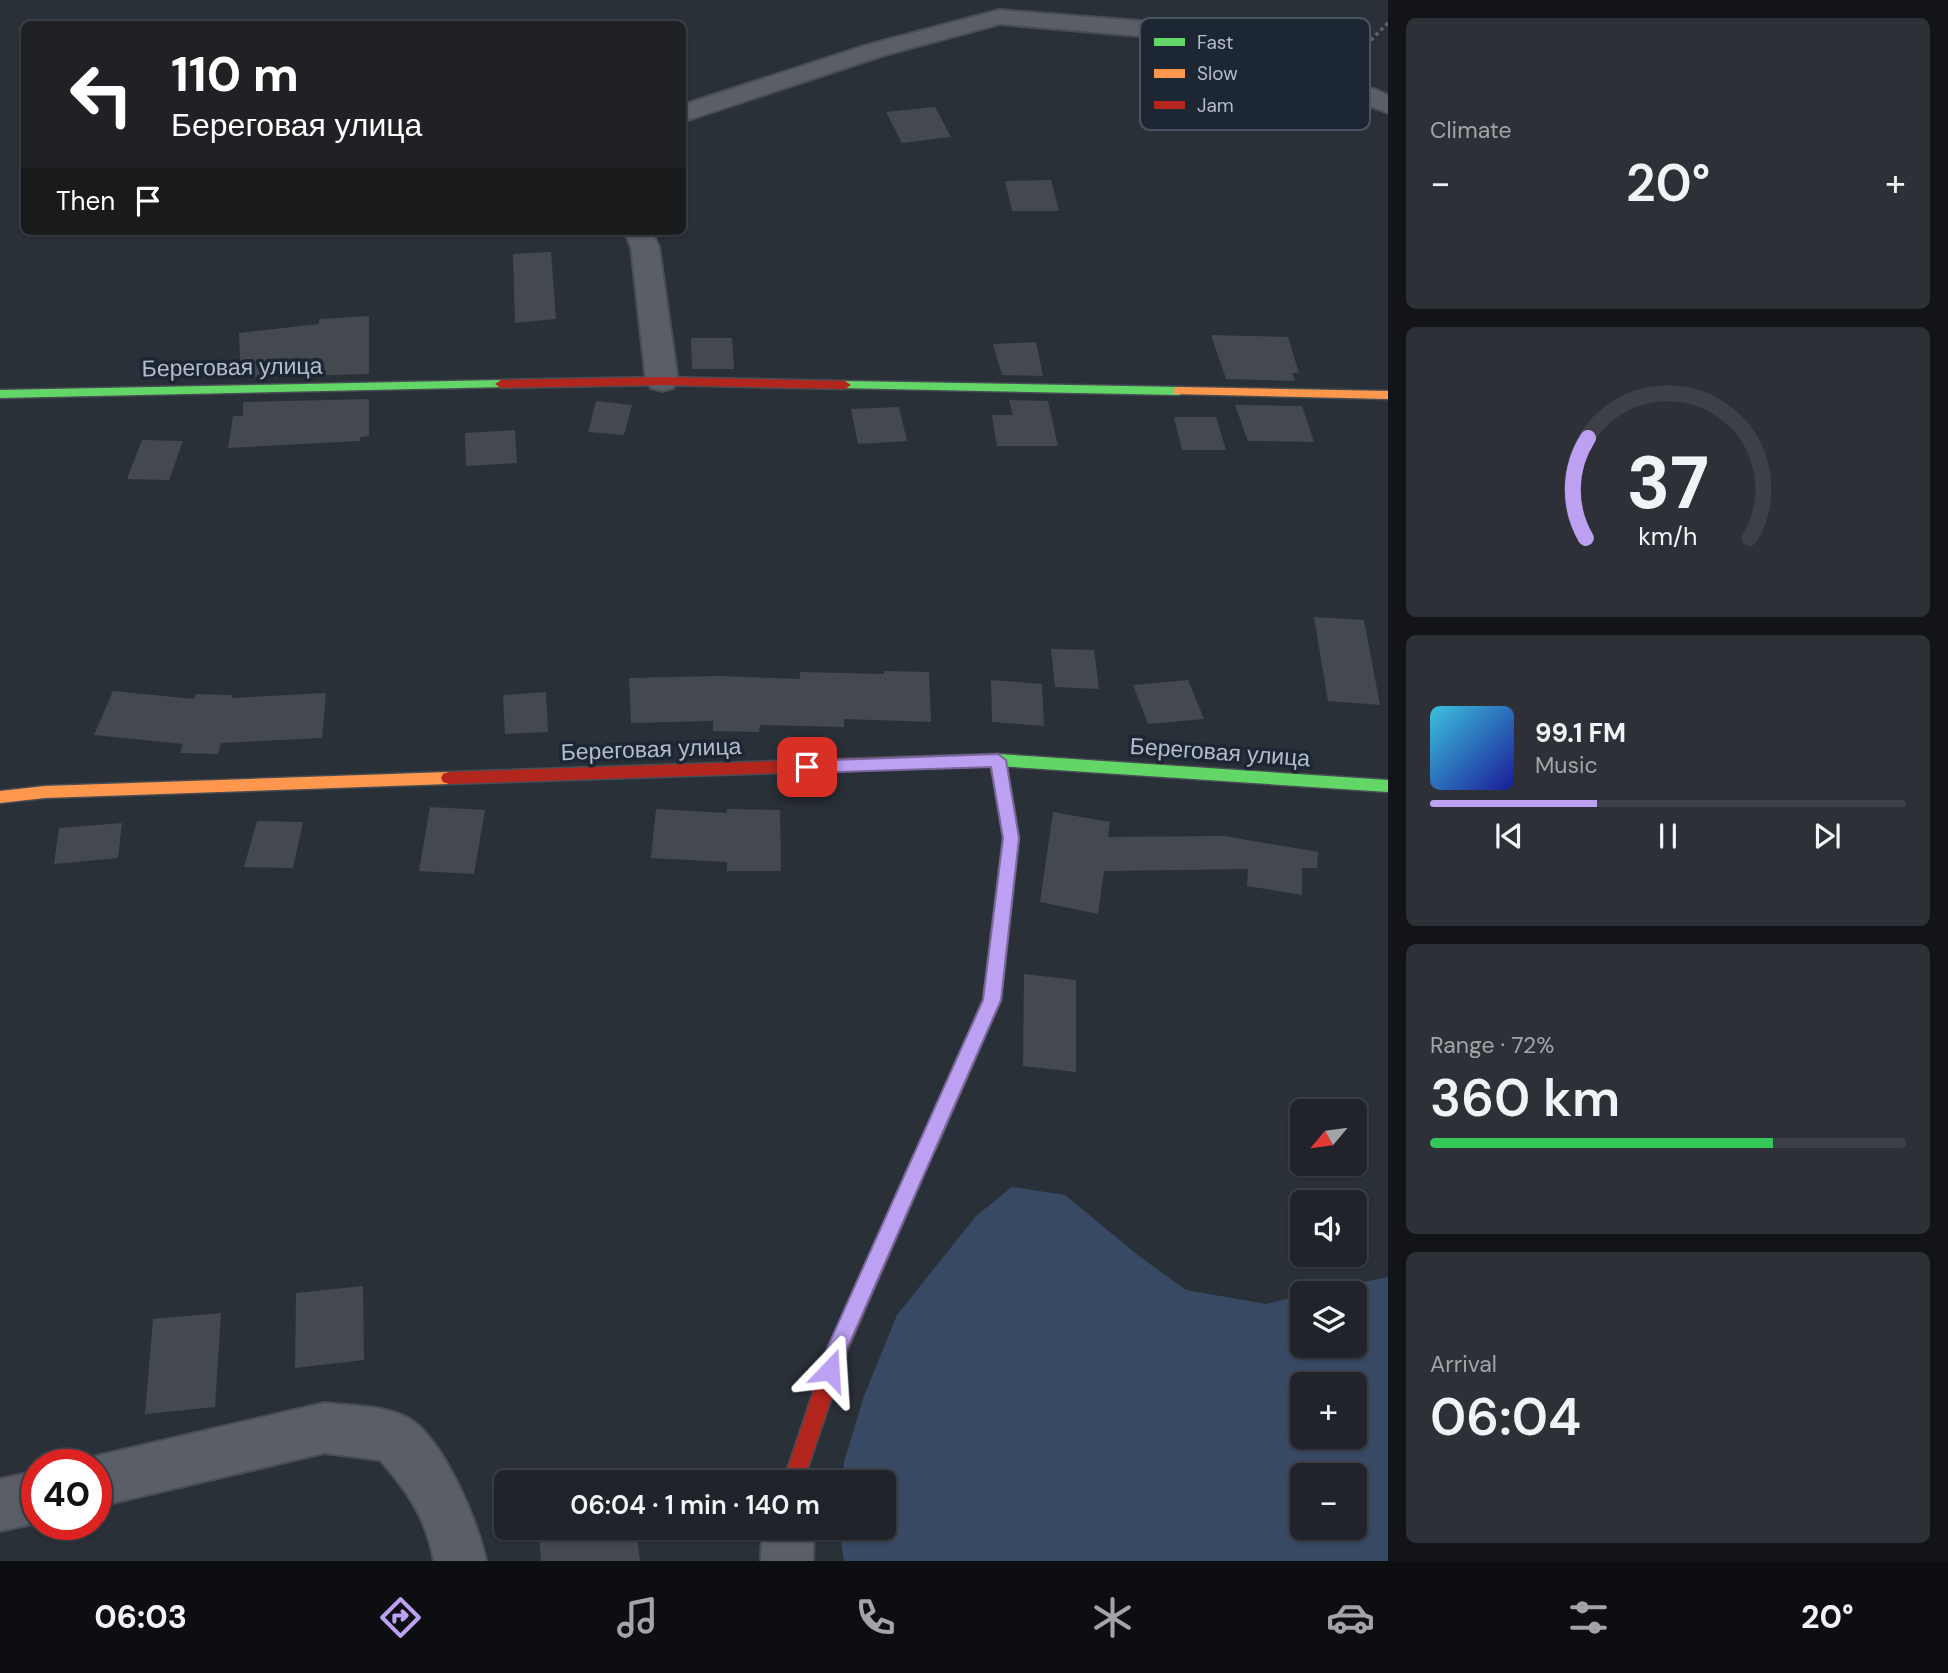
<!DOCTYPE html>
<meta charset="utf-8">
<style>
body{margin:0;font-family:"DM Sans",sans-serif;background:#2d3036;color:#f1f3f6;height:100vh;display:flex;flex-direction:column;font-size:26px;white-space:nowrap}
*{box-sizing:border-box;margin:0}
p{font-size:23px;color:#a2a4a8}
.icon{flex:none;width:38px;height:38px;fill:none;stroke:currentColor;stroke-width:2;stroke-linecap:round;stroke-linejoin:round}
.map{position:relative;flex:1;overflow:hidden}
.drawer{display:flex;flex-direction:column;gap:18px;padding:18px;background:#121417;width:560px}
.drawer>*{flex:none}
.top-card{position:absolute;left:21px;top:21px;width:665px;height:214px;border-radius:10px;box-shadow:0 2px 5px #0004,0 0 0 2px #3d4147;background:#202124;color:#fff;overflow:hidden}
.needle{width:46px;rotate:241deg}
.tools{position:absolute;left:1290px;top:1099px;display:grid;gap:14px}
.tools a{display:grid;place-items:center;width:77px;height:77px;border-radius:10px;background:#20242a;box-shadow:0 2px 5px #0004,0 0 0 2px #3d4147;font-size:35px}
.speed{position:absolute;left:21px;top:1449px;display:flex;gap:14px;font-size:35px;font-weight:700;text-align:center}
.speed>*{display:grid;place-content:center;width:91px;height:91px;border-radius:50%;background:#20242a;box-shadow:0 2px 5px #0004,0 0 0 2px #3d4147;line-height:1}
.speed .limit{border:10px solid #d22;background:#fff;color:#111}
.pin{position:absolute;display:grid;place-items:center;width:60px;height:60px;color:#fff;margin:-30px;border-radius:14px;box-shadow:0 4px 10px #0006}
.me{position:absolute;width:77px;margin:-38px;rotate:20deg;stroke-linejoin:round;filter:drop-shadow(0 0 5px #0008)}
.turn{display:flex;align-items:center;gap:24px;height:147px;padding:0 35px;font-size:32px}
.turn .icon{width:91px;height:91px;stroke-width:2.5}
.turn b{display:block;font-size:49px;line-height:60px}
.then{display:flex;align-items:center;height:66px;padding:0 35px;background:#0003;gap:14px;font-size:26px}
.big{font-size:52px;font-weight:600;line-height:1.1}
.drawer .card{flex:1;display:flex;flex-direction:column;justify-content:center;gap:10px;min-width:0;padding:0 24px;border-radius:10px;background:#2d3036}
.drawer .dial{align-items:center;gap:0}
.dial svg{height:182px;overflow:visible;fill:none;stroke:#3d4147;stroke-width:7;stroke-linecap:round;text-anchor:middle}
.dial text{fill:#f1f3f6;stroke:none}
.song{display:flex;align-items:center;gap:21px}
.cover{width:84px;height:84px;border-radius:10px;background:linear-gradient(135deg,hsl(190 70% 55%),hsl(240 70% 35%))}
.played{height:7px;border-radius:4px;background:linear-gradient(90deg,#bca0f2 35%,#3d4147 35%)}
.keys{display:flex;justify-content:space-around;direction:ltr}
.heat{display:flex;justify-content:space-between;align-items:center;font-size:38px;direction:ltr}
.charge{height:10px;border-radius:5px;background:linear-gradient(90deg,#34c759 72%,#3d4147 0)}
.trip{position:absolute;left:494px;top:1470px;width:402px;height:70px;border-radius:10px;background:#20242a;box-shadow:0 2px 5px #0004,0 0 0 2px #3d4147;font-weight:600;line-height:70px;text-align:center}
.tab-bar{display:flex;height:112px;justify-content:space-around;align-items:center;background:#0d0e11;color:#a2a4a8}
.tab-bar .icon{width:49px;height:49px}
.tab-bar .current{color:#bca0f2}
.tab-bar b{font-size:32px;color:#f1f3f6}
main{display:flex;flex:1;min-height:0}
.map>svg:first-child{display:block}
.water{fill:#384963;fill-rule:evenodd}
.building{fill:#444950}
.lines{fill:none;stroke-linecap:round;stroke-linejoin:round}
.street-casing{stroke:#484c53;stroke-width:4}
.fast-casing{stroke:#484c53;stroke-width:3}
.slow-casing{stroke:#484c53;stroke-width:3}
.jam-casing{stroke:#484c53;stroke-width:3}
.path{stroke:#5d636a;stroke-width:3.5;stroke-dasharray:3.5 3.5;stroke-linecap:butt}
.street{fill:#5a5e66;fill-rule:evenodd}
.fast{fill:#63d668;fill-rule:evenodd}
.slow{fill:#ff974d;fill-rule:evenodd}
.jam{fill:#b3261e;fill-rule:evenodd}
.route{fill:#bca0f2;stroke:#7a689d;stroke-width:2}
.labels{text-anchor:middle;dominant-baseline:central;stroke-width:7;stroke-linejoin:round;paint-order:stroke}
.street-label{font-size:23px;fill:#b4bcc9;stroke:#1d2633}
.key{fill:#1d2633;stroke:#4a5360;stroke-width:2}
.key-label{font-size:19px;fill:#b4bcc9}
</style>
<main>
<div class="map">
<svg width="1388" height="1561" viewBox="0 0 1388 1561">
<rect width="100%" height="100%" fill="#2a3038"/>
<path class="water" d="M1012 1187 1065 1195 1139 1256 1186 1290 1266 1304 1302 1295V1346H1354V1293H1309L1388 1277V1561H844L839 1528H884V1482H842L844 1462 864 1396 897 1315 976 1216ZM1302 1384H1354V1437H1302ZM1302 1475H1354V1528H1302Z"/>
<path class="building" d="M935 107 951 137 902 143 886 112Z
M1051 180 1059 211H1012L1005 181Z
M551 252 556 319 515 323 513 254Z
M369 316V374L241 377 239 333 319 324V319Z
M1211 335 1288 337 1299 373H1292L1295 381 1226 379Z
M691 338H732L734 369H692Z
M1036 342 1043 376 1002 375 993 344Z
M369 399V436L360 437V441L228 448 233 416H243V402Z
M1009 400 1048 401 1058 446H997L992 415H1013Z
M596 401 632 405 624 435 588 432Z
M1235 405 1302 406 1314 442 1248 441Z
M899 407 907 441 858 444 851 409Z
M1174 417H1216L1226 450H1182Z
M515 430 517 463 466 466 465 433Z
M142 440 183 441 169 480 127 479Z
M1314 617 1364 620 1380 705 1328 701Z
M1051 649 1094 650 1099 689 1055 687Z
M884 671 929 672 931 722 844 719V727L760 725 759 732 713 731V721L631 723 629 678 719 676 800 679V672L884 674Z
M991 680 1042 684 1044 726 992 722Z
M1188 680 1204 719 1148 724 1133 685Z
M113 691 194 699 196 694 232 695V698L326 693 322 738 221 743 218 754 180 753 183 744 94 735Z
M546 692 548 732 505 734 503 695Z
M430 807 485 810 474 874 419 871Z
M656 809 727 813V809L780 810 781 871H727V862L651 858Z
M1053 812 1110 822 1108 837 1224 836 1318 852 1317 868H1302V895L1247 886 1248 869 1104 871 1098 914 1040 902Z
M257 821 303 822 293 868 244 867Z
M122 823 118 858 54 864 59 828Z
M1024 974 1076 980V1072L1023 1066Z
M363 1286 364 1360 295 1368 296 1293Z
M221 1313 215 1407 145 1414 153 1319Z
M538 1528H636L640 1561H541Z"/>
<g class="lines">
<defs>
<path id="street" d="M999 10 1166 23 1226 42 1261 71 1374 89 1388 95V113L1359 102 1244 82 1208 52 1163 38 1000 24 885 55 682 122V105L867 45Z
M624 231H652L659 247 678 381 673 388 662 391 651 388 646 381 631 247Z
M324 1403C351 1406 384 1405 408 1418 443 1437 479 1524 486 1561H434C426 1518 408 1492 380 1460L324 1453 96 1507V1465H78L96 1456Z
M37 1471V1523L0 1531V1479Z
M762 1528H814L813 1561H761Z"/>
<path id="fast" d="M501 380 507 384 506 387 0 398V390Z
M845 381 1179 387 1185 391 1179 395 840 388 839 385Z
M998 754 1388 780V792L998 766 898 769 890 763 898 757Z"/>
<path id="slow" d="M1179 387 1388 391V399L1174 394V388Z
M998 754 1006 760 1019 838 1001 1000 935 1151 928 1153 921 1151 919 1145 983 1000 1003 838 990 760Z
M449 772 455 774 457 778 455 782 449 784 45 798 0 803V791L45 786Z"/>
<path id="jam" d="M662 377 845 381 851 385 845 389 662 385 501 388 495 384 501 380Z
M898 757 906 763 898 769 449 784 443 782 441 778 443 774 449 772Z
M928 1137 935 1139 937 1145 848 1349 803 1482H783L828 1348 921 1139Z"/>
</defs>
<use href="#street" class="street-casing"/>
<use href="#fast" class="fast-casing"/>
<use href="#slow" class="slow-casing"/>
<use href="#jam" class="jam-casing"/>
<path class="path" d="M1346 65 1388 23"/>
<use href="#street" class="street"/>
<use href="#fast" class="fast"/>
<use href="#slow" class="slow"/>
<use href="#jam" class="jam"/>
</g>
<path class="route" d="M998 754 1006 760 1019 838 1001 1000 847 1349 837 1377 830 1380 823 1377 820 1370 827 1348 983 1000 1003 838 991 767 807 773 799 767 807 761Z"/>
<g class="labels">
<g class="street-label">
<text transform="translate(232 367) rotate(-1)">Береговая улица</text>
<text transform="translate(651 749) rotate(-2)">Береговая улица</text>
<text transform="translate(1220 752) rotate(4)">Береговая улица</text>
</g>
</g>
<rect x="1140" y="18" width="230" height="112" rx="10" class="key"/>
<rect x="1154" y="38" width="31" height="8" fill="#63d668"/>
<rect x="1154" y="69" width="31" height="9" fill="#ff974d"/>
<rect x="1154" y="101" width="31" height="8" fill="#b3261e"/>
<g class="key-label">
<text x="1197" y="49">Fast</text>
<text x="1197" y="80">Slow</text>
<text x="1197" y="112">Jam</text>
</g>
</svg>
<div class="tools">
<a><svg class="needle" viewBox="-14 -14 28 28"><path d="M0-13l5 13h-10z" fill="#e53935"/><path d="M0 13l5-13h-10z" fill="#a2a4a8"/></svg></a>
<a><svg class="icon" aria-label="sound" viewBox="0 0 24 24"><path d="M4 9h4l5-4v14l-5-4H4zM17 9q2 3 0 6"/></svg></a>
<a><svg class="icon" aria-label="layers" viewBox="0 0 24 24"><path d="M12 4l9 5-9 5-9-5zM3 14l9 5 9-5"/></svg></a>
<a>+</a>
<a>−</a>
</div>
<div class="speed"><div class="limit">40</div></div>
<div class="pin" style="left:807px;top:767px;background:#d93025"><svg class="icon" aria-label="arrive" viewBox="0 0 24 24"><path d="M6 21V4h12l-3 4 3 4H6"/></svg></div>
<svg class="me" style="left:830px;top:1370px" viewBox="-20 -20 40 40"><path d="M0-17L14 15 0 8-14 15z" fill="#bca0f2" stroke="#fff" stroke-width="4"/></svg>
<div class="trip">06:04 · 1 min · 140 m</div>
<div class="top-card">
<div class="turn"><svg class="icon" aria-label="left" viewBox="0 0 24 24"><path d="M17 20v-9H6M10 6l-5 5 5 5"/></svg><div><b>110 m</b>Береговая улица</div></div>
<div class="then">Then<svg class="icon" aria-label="arrive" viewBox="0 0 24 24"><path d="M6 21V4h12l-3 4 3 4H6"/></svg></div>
</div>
</div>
<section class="drawer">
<div class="card"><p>Climate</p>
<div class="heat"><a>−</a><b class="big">20°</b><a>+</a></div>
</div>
<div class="card dial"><svg viewBox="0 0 100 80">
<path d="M14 69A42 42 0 1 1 86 69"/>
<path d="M14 69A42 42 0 0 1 15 25" stroke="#bca0f2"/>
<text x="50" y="56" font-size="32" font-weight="700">37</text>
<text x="50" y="72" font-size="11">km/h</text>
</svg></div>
<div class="card">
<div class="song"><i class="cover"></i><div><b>99.1 FM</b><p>Music</p></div></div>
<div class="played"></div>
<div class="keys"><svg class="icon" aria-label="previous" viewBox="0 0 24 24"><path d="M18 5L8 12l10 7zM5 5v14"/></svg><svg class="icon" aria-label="pause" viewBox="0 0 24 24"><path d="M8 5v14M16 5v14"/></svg><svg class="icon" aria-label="next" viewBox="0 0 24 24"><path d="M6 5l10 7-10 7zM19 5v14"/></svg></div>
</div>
<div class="card"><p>Range · 72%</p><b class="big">360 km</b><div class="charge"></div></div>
<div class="card"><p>Arrival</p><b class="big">06:04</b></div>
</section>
</main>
<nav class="tab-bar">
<b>06:03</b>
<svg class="icon current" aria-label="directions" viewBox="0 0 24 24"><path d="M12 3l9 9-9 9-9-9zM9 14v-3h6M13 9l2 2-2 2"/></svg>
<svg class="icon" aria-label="music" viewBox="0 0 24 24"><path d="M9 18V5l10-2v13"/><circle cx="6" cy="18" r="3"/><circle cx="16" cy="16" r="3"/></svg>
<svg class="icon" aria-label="phone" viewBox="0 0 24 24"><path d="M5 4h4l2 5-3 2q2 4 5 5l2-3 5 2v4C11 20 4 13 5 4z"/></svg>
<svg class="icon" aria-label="climate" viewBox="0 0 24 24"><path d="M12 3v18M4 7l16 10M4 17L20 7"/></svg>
<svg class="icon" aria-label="car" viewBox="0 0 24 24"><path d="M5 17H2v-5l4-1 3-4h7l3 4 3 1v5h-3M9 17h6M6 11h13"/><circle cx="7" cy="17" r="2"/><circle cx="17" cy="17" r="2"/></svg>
<svg class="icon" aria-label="filters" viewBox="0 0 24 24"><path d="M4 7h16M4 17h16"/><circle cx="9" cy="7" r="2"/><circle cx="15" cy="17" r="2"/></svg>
<b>20°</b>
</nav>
